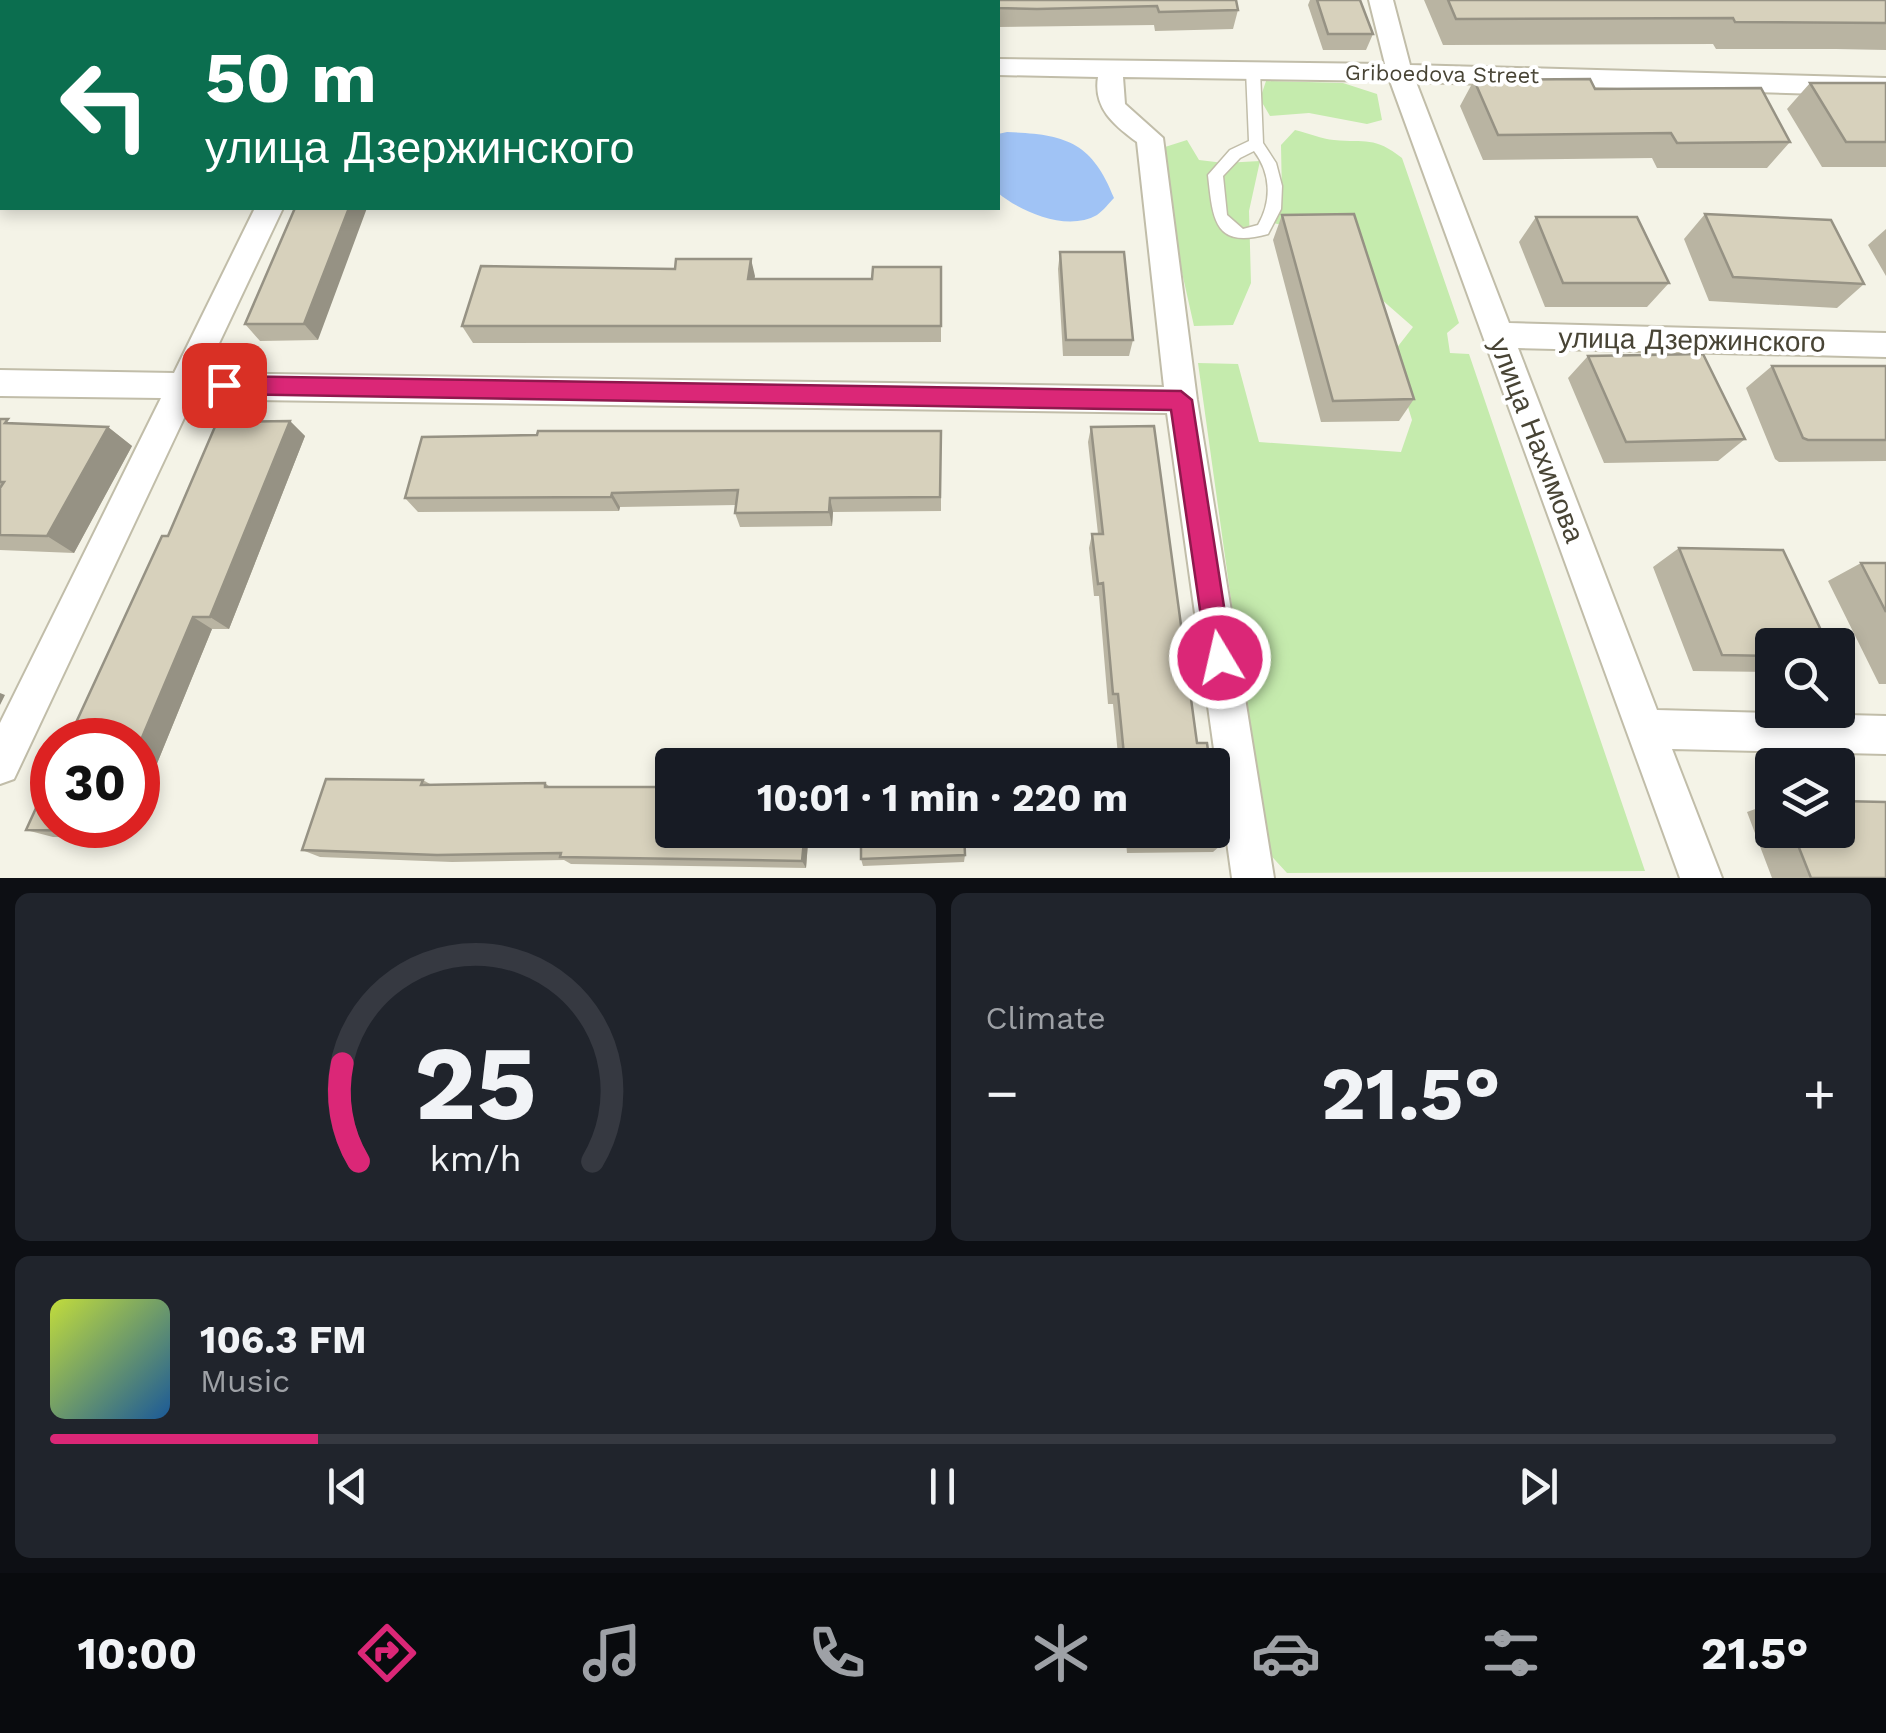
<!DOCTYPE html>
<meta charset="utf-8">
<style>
body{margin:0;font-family:"Work Sans",sans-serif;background:#20242c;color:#f1f3f6;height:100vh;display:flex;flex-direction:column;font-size:38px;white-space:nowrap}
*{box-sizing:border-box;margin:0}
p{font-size:32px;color:#9ea1a6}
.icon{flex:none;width:55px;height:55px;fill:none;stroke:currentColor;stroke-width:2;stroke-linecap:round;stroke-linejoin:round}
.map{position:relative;height:878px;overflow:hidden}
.panel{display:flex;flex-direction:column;gap:15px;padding:15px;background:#0d0f14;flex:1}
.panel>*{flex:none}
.banner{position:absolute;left:0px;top:0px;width:1000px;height:210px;box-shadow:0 5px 15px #0003;background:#0b6e4f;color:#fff;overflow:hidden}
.fabs{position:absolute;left:1755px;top:628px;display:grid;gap:20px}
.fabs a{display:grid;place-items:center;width:100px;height:100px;border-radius:10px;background:#171b24;box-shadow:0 5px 15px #0003;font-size:50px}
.speed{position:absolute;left:30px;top:718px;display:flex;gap:20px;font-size:50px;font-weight:700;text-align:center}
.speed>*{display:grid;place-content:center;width:130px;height:130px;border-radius:50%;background:#171b24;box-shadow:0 5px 15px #0003;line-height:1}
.speed .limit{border:15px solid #d22;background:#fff;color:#111}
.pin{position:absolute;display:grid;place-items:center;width:85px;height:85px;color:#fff;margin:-42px;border-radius:20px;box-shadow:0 5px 15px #0006}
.me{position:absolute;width:110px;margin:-55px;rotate:351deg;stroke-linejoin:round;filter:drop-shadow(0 0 8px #0008)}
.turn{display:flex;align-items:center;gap:35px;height:210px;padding:0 40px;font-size:45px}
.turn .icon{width:130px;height:130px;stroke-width:2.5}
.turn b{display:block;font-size:70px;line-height:85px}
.big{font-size:75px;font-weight:700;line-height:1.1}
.panel .widget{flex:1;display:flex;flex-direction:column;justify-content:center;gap:15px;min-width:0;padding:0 35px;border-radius:15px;background:#20242c}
.panel .dial{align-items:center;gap:0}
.dial svg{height:260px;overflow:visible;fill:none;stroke:#363941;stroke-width:7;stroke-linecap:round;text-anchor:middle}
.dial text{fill:#f1f3f6;stroke:none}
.song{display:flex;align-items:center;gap:30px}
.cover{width:120px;height:120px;border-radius:15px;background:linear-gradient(135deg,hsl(70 70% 55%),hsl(210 70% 35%))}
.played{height:10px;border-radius:5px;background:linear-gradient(90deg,#db2777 15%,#363941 15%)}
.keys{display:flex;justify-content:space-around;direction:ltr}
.heat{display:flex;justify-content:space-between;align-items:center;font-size:55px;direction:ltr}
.panel .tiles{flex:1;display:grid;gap:15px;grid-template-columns:1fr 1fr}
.widget:last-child{grid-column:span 2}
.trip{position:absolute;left:655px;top:748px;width:575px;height:100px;border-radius:10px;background:#171b24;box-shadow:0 5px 15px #0003;font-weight:700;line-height:100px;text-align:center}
.menu{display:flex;height:160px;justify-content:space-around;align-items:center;background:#090b0e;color:#9ea1a6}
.menu .icon{width:70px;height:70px}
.menu .selected{color:#db2777}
.menu b{font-size:45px;color:#f1f3f6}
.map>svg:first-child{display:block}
.green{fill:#c5ebad}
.water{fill:#a0c3f5}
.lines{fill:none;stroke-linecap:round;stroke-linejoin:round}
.service-casing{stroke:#c1bda9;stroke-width:3}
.minor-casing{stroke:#c1bda9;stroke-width:4}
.service{fill:#fff;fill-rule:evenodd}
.minor{fill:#fff;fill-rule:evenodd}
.wall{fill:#b9b4a2}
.shaded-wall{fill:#969284}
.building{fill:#d7d1bc;stroke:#969284;stroke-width:2.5}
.route{fill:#db2777;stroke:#8e194d;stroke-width:2.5}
.labels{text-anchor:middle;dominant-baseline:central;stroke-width:8;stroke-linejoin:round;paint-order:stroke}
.far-street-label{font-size:22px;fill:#484435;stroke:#fff}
.street-label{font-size:28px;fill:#484435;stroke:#fff}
</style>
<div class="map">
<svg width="1886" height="878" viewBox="0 0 1886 878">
<rect width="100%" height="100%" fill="#f4f3e7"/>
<path class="green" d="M1266 81 1343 83 1377 94 1382 120 1367 124 1309 113 1270 116 1260 99Z
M1295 130C1308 133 1322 139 1334 140 1366 143 1374 136 1402 158L1459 323 1447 333 1450 353 1469 354 1645 871 1287 873 1266 850 1198 363 1238 364 1259 442 1401 452 1412 420 1392 354 1413 327 1301 229 1273 223 1282 198 1281 145Z
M1187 140 1199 160 1224 163 1260 161 1249 211 1251 283 1233 325 1194 326 1172 228 1165 147Z"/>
<path class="water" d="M1007 132C1064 134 1092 141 1114 198 1109 203 1103 211 1097 215 1067 232 1021 212 998 193V134Z"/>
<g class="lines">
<defs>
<path id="service" d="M1253 66 1260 70 1263 143 1276 163 1282 186 1281 209 1268 234C1214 249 1213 220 1208 175L1230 150 1249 141 1246 70ZM1254 151C1271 173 1272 201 1258 225L1243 229 1227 215 1223 176 1240 158Z"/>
<path id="minor" d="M1369 0H1393L1410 65 1886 78V96L1416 82 1509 323 1886 333V357L1518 348 1657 710 1886 716V754L1672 749 1722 878H1680L1390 81 1123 77 1125 104 1163 138 1197 400 1274 878H1232L1167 413 193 399 14 779 0 784V723L161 398 0 396V370L174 373 255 208H283L205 373 1164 387 1137 142C1114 125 1093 108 1098 77L998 75V59L1385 64Z"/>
</defs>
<use href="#service" class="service-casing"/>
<use href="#minor" class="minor-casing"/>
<use href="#service" class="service"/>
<use href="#minor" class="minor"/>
</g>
<path class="wall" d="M0 0H191L190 2H2V116H0Z
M220 0H315L313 2H222Z
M570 0H634L633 2H571Z
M1236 0 1238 10 1233 29 1155 31 1154 25 998 27V2L724 1Z
M1310 0H1360L1373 34 1366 50H1323L1308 5Z
M1424 0H1886V50L1836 49H1716L1713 44 1443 45Z
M1474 80 1595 89 1790 142 1767 168H1657L1652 158 1483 160 1460 106Z
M1810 83H1886V167H1822L1787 109Z
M295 208 318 340 260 341 245 324Z
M1705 214 1864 284 1837 308 1709 301 1684 239Z
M1282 215 1414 399 1399 421 1321 422 1273 240Z
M1536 217 1669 283 1647 307H1545L1519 242Z
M1886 229V276L1868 245Z
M1060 252 1133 340 1129 356H1063L1058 269Z
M751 259 754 279H872L941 267V342L473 343 462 326 675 269Z
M1588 356 1745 439 1718 461 1604 463 1568 378Z
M1772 366H1886V461L1779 462 1775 459 1746 388Z
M0 419 14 424 108 427 132 446 74 553 0 550Z
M290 421 305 436 229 629H212L138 810 168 536Z
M1091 427 1197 743 1210 765H1119L1113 704H1108L1099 596H1094L1089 548 1092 534H1098L1088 442Z
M941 431V511L833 512 832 526 740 527 735 513 736 505 620 507 619 511 418 512 405 498Z
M1679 548 1772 645V672L1693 671 1653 567Z
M1861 563H1886V684H1879L1828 581Z
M423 780 430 784 545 783 550 787 809 830 806 868 571 864 564 860 452 862 320 857 302 850Z
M1772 803V830H1838L1886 878H1772L1747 812Z
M132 825 126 838 53 837 26 830Z
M1125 830H1212L1221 845 1213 852 1127 853Z
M965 855 964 862 863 866 861 859Z"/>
<path class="shaded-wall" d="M166 0H191L190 2H164Z
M349 208H367L318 340 304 324Z
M751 259 755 276 752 296 748 279Z
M290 421 305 436 229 629 210 617Z
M108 427 132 446 74 553 47 536Z
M612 493 620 507 619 511 611 497Z
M830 498 833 512 832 526 829 512Z
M193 617 212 629 138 810V747Z
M0 693 5 695 0 705Z
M104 825H132L126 838 102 831Z
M805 830H809L806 868 802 861Z"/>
<path class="building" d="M0 0H166L164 2H2V98H0Z
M402 0H554L553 2H401Z
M725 0H1236L1238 10 1159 12 1157 6 1037 9 998 8V2L724 1Z
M1317 0H1360L1373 34H1328Z
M1448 0H1886V23L1735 22 1733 18 1456 19Z
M1590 79 1595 89 1761 88 1790 142 1677 143 1671 133 1498 135 1474 80Z
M1810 83H1886V142H1846Z
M295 208H349L304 324H245Z
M1354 214 1414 399 1333 401 1282 215Z
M1705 214 1831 220 1864 284 1733 277Z
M1536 217H1637L1669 283H1563Z
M1060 252H1124L1133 340H1066Z
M676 259H751L748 279H872L873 267H941V326H462L481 266 675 269Z
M1703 354 1745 439 1626 442 1588 356Z
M1772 366H1886V440H1808L1803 438Z
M0 419H8L5 423 108 427 47 536 0 535V488L4 482H0Z
M290 421 210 617H193L138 747V740H68L162 536H168L217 422Z
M1154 426 1197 743H1207L1210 765H1125L1118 694H1113L1103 583 1098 584 1092 534H1103L1091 427Z
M538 431H941L940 497 830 498 829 512 735 513 738 490 612 493 611 497 405 498 422 437 537 435Z
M1679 548 1783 550 1828 645H1772V656L1722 655Z
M1861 563H1886V612Z
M52 773V825H104L102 831 26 830Z
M326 779 423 780 421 785 545 783V787H672V830H805L802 861 560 857 561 853 437 855 302 850Z
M1212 783 1221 845 1133 846 1131 830H1212Z
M1838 801 1886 802V878H1811L1792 830H1838Z
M861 830H964L965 855 861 859Z"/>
<path class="route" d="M224 376 1181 391 1192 400 1232 658 1229 666 1220 670 1210 666 1207 658 1171 410 224 394 213 385Z"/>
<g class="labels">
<g class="far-street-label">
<text transform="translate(1442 74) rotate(1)">Griboedova Street</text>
</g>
<g class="street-label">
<text transform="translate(1692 340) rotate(1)">улица Дзержинского</text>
<text transform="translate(1537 440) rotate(69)">улица Нахимова</text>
</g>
</g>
</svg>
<div class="fabs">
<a><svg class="icon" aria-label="search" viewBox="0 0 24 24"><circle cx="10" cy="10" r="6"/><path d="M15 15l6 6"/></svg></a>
<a><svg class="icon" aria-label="layers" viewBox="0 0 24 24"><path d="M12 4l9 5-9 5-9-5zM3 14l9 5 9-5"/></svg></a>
</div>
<div class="speed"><div class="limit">30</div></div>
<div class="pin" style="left:224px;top:385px;background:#d93025"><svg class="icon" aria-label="arrive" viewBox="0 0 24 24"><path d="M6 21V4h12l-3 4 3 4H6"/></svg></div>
<svg class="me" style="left:1220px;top:658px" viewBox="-20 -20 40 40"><circle r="17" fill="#db2777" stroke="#fff" stroke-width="3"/><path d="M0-11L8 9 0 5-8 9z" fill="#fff"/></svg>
<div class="trip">10:01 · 1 min · 220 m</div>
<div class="banner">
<div class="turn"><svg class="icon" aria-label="left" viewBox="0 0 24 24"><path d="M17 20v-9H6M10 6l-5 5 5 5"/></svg><div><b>50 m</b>улица Дзержинского</div></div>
</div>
</div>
<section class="panel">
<div class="tiles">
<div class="widget dial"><svg viewBox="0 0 100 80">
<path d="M14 69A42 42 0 1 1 86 69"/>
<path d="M14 69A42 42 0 0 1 9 39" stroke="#db2777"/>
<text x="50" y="56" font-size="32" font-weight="700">25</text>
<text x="50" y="72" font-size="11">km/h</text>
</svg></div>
<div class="widget"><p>Climate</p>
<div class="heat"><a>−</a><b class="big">21.5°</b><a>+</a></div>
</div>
<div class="widget">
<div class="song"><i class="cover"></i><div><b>106.3 FM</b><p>Music</p></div></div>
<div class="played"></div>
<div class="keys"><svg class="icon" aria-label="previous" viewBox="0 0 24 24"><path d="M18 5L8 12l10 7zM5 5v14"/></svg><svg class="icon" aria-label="pause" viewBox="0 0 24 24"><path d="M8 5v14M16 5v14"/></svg><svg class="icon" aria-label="next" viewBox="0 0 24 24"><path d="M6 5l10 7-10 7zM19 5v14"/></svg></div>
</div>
</div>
</section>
<nav class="menu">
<b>10:00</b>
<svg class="icon selected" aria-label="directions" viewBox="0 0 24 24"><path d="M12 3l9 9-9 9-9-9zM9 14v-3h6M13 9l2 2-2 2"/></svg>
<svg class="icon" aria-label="music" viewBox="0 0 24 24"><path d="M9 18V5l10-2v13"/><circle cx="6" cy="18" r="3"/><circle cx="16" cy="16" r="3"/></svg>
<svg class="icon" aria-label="phone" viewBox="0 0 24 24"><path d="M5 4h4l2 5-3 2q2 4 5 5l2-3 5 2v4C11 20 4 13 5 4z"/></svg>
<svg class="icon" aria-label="climate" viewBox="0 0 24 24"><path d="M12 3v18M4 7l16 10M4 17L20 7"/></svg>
<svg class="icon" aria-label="car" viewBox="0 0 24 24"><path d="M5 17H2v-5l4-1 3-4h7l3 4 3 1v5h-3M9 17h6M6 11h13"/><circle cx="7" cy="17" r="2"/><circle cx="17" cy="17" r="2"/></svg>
<svg class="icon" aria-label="filters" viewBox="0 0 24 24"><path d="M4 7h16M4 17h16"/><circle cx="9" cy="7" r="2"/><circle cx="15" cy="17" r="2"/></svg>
<b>21.5°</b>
</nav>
